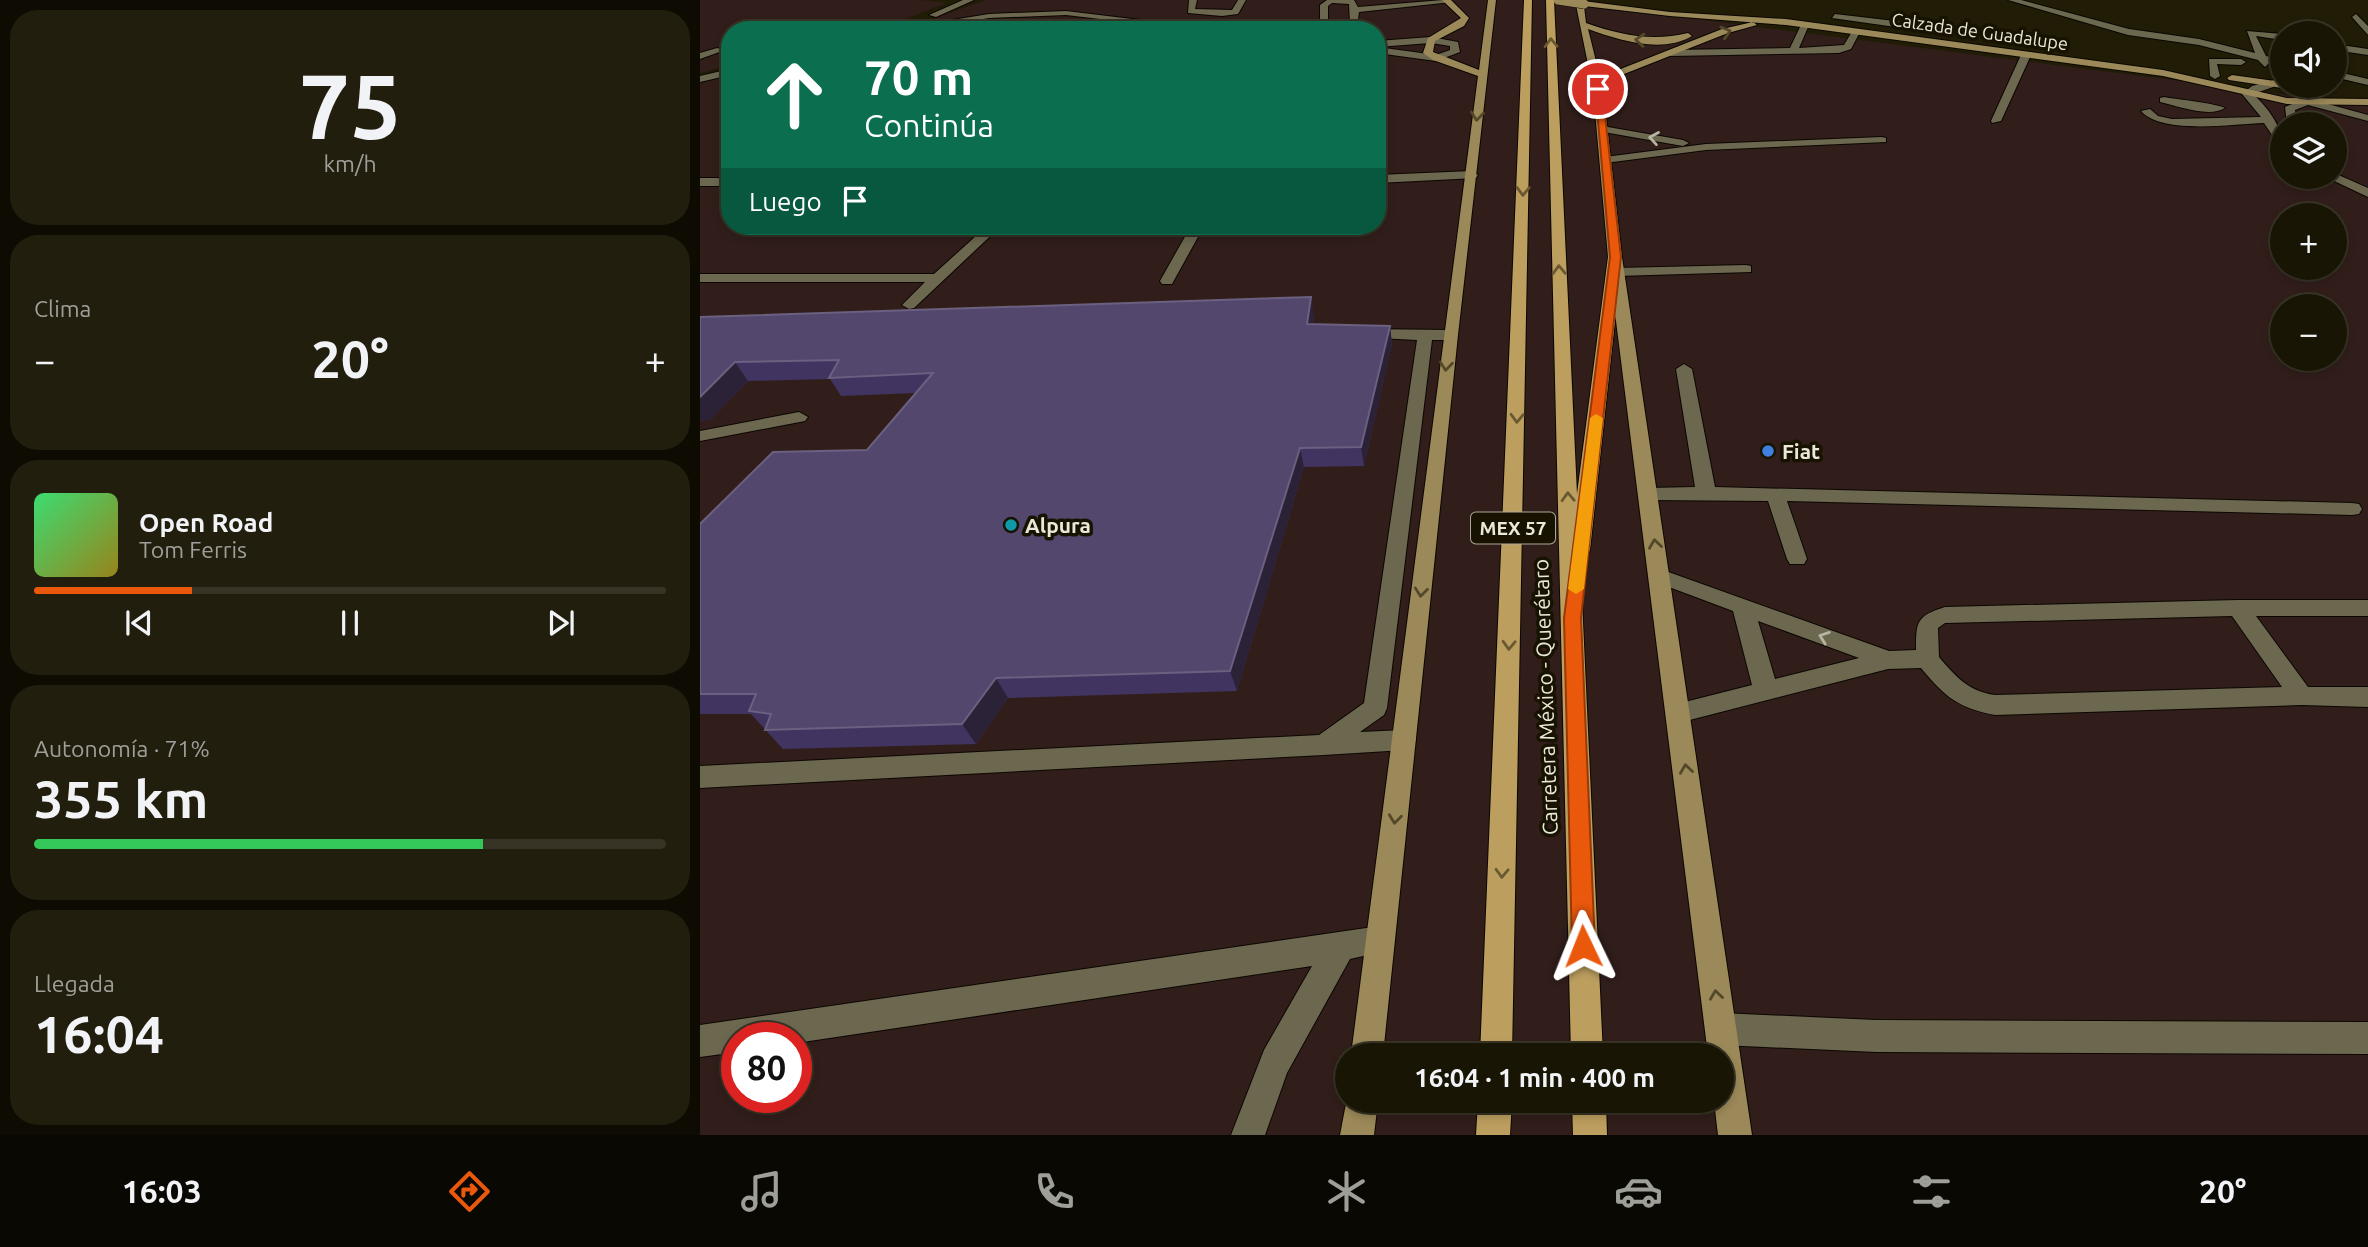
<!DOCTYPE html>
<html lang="es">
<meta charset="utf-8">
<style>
body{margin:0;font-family:Ubuntu,sans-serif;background:#221e0e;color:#f1f3f6;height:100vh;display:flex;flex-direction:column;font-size:26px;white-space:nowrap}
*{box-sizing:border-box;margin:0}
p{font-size:23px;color:#9f9f9a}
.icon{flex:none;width:38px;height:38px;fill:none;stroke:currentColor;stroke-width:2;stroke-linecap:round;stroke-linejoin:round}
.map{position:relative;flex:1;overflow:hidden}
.side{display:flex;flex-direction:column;gap:10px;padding:10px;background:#0e0c02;width:700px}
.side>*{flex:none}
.top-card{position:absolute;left:21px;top:21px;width:665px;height:214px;border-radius:28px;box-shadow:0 4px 10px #0003,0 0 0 2px #373426;background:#0b6e4f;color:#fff;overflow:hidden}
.fabs{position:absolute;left:1570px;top:21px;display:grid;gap:14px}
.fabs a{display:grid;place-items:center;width:77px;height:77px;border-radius:50%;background:#191504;box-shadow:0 4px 10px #0003,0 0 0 2px #373426;font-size:35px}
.speed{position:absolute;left:21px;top:1022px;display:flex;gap:14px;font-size:35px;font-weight:700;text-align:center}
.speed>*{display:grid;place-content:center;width:91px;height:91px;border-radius:50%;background:#191504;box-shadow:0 4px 10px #0003,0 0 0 2px #373426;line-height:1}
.speed .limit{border:10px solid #d22;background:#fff;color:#111}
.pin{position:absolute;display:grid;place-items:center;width:60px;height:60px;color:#fff;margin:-30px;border:4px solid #fff;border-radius:50%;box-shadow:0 2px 7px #0007}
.me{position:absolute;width:77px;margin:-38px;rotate:358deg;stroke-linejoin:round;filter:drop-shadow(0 0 5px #0008)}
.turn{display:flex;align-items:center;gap:24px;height:147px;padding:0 28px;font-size:32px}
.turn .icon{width:91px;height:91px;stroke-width:2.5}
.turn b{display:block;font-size:49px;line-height:60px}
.then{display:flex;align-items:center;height:66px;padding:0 28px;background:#0003;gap:14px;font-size:26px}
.big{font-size:52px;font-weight:700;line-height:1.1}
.side .card{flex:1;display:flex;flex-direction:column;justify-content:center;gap:10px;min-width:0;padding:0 24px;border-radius:28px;background:#221e0e}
.side .dial{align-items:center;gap:0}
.dial b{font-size:91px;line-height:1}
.song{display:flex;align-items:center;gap:21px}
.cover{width:84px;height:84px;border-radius:10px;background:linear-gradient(135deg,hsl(140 70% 55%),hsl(50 70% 35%))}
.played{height:7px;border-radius:4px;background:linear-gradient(90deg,#ea580c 25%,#373426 25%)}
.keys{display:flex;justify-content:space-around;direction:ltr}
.heat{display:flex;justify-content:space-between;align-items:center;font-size:38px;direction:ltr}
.charge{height:10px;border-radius:5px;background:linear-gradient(90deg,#34c759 71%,#373426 0)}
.trip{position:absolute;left:635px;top:1043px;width:399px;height:70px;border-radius:35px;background:#191504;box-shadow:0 4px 10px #0003,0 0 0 2px #373426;font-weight:700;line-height:70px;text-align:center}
.tab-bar{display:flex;height:112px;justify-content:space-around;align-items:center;background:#0a0802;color:#9f9f9a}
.tab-bar .icon{width:49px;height:49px}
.tab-bar .current{color:#ea580c}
.tab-bar b{font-size:32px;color:#f1f3f6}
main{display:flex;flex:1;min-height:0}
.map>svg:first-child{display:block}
.industrial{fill:#311e1b;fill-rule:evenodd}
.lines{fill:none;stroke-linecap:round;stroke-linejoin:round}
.minor-casing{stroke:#0b0700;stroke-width:2}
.major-casing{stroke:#0b0700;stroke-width:2}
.highway-casing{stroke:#0b0700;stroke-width:2}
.minor{fill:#6c674f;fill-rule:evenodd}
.major{fill:#9c8959;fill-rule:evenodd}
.highway{fill:#bc9f5f;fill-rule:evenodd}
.major-bridge-casing{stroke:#0b0700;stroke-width:10;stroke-linecap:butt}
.major-bridge{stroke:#9c8959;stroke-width:9}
.wall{fill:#413461}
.shaded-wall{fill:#2c2237}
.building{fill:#53476e;stroke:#6b607f;stroke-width:2}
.oneway{stroke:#534829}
.oneway2{stroke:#6a5930}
.oneway3{stroke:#b8b4a2}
.route{fill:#ea580c;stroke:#983908;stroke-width:2}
.slow{fill:#f59e0b}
.shop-dot{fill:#3f7fe0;stroke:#181301;stroke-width:2.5}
.culture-dot{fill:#0f9aa8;stroke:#181301;stroke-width:2.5}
.labels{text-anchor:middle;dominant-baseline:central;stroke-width:7;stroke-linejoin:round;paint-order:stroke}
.far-street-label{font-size:18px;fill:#ebe8da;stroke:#181301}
.shield{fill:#181301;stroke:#aca899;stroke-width:2}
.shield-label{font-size:19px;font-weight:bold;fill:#ebe8da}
.poi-label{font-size:21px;font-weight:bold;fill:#ebe8da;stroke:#181301;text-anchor:start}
.street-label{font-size:21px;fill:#ebe8da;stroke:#181301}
</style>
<main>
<section class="side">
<div class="card dial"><b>75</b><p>km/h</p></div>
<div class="card"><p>Clima</p>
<div class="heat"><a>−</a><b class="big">20°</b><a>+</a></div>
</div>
<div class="card">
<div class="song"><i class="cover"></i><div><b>Open Road</b><p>Tom Ferris</p></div></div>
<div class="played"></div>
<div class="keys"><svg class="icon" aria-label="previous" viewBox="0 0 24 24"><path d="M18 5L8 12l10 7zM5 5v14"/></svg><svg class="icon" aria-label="pause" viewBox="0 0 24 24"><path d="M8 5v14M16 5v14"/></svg><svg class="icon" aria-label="next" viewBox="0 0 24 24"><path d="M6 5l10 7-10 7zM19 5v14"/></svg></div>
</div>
<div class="card"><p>Autonomía · 71%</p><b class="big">355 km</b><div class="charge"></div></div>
<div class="card"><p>Llegada</p><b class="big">16:04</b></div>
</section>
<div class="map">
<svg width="1668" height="1135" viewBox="0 0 1668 1135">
<rect width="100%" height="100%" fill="#211c06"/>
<path class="industrial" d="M0 0H220L246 3 205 19 168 30H30V65L0 73Z
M286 0H847L1668 105V1135H0V81L30 73V226H677V30H201ZM1582 124H1634V177H1582ZM1582 215H1634V268H1582ZM1582 306H1634V359H1582ZM37 1038H96V1097H37ZM648 1055H1022V1101H648Z"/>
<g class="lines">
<defs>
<path id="minor" d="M263 0H274L236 17 229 15Z
M489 0H497L495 9 532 10 538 0H546L538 14 522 16 488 13Z
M627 0H654L658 7 743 0 752 2 659 12 657 28 630 30 620 25V5ZM632 3 649 4 650 24 637 26 628 24V6Z
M1308 0H1321L1429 29 1499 39 1555 53 1547 31 1582 34V40L1556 36 1566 56 1582 60V66L1569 63 1565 67 1558 60 1499 45 1428 35Z
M366 11 523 30H494L366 15 289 18 214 30H191L289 14Z
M1135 14 1263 29 1238 33 1132 18Z
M1656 14 1668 26V35L1652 17Z
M1105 22 1109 25 1099 48 1144 45 1153 30 1160 32 1151 49 1139 53 971 56 966 53 971 50 1090 48 1101 25Z
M731 37 758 42 760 52 736 61 677 53V47L736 55 750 50V46L731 43 677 47V41Z
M1634 44 1668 49V55L1634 50Z
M17 48 25 50 0 59V53Z
M1326 52 1331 55 1301 121 1292 123 1291 121 1321 55Z
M1509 59H1541L1546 62 1541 65 1517 64 1520 76 1515 79 1510 76Z
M30 69V75L0 82V76Z
M1634 71 1668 79V85L1634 77Z
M1582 78V84L1553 94C1568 108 1582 126 1582 145L1578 144 1564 123C1533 124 1462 135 1441 111L1450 109 1458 116 1472 119 1561 117 1542 94 1552 86Z
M1593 86H1605L1614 90 1617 101 1668 115V121L1608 105 1595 110 1597 124H1587L1585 107 1607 98Z
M1464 97C1476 99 1519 104 1525 108 1509 118 1478 106 1460 102V98Z
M902 126 983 140 989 143 983 146 898 131 897 129Z
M1182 137 1186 138V142L1006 150 905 163 899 160 905 157 1006 144Z
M772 171 778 175 776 178 677 183V175Z
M1634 173 1668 188V197L1630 179 1629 177H1634Z
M0 178H30V186H0Z
M287 226H301L214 308 209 309 202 305 225 282H0V274H234Z
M491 226H504L472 284H462L460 281Z
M1046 265 1051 266V272L917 276 910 272 917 268Z
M664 329 750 330 758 335 750 340H732L687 708 684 715 660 732 704 730 713 733 716 740 713 747 704 750 624 755 0 788V766L619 735 664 703 717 340 658 337 656 334Z
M984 364 992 369 1015 487 1652 503 1659 504 1662 509 1659 514 1652 515 1087 501 1107 559 1104 564H1090L1087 559 1068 501 948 500 941 498 938 494 941 490 948 488 995 487 976 369Z
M99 412 108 417 105 421 0 441V431Z
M960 569 1189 651 1216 650C1216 622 1216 616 1245 607L1538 600H1668V616H1556L1608 687H1668V707L1602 705 1295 715C1258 708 1245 697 1221 668L1188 669 978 723 969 720 966 713 969 706 1052 685 1033 611 953 581 949 576 953 571ZM1532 616 1582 687 1295 695C1268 691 1256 677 1239 657L1238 628 1245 623ZM1058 621 1159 658 1075 679Z
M680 926 690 930 695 940 690 950 650 959 587 1073 565 1135H531L564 1050 612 966 96 1043V1038H37V1052L0 1057V1025Z
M1021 1013 1176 1020 1668 1022V1054L1176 1052 1021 1045 1010 1040 1005 1029 1010 1018Z"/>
<path id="major" d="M742 0H751L769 18 764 26 735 41 733 52 779 70 788 0H796L758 335 683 1055H651L778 76 733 60 723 53 728 38 761 18Z
M875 0 970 12 1086 19 1463 70 1587 98 1668 99V105L1587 104 1463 76 1086 25 970 16 884 6 886 23C920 35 952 42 988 33L992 36C962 54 918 40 888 29L901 81 908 74 1022 29 1053 22 1057 25 1028 33 914 78 903 90 922 257 1052 1135H1018L1014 1101H1022V1055H1008L908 257 893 89Z
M1532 75 1582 82V86H1586L1582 88 1529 80 1527 78Z
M648 1093V1101H678L674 1135H640Z"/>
<path id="highway" d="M824 0H832L812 1055H780Z
M846 0H854L877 494 908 257 915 253 922 257 890 550 887 555 880 557 903 1055H871Z
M778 1101H812L810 1135H776Z
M872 1101H906L907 1135H873Z"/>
</defs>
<use href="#minor" class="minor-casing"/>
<use href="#major" class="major-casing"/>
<use href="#highway" class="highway-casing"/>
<use href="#minor" class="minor"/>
<use href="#major" class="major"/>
<use href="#highway" class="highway"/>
<defs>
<path id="major-bridge" d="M858 0 884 4"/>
</defs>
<use href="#major-bridge" class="major-bridge-casing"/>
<use href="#major-bridge" class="major-bridge"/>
</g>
<path class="wall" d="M614 315 613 324 690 326 692 344 664 466 604 467 537 691 308 698 276 744 83 749 51 714H0V524L167 450 216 393 141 396 130 379 48 381 11 419 0 421V317Z"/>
<path class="shaded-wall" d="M611 297 614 315 610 342 607 324Z
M690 326 692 344 664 466 661 447Z
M35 362 48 381 11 419 0 421V397Z
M600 448 604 467 537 691 530 671Z
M296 678 308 698 276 744 262 724Z"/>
<path class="building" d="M611 297 607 324 690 326 661 447 600 448 530 671 296 678 262 724 65 730 71 714 49 711 56 694H0V524L73 452 167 450 233 373 129 378 139 360 35 362 0 397V317Z"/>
<defs><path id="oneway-chevron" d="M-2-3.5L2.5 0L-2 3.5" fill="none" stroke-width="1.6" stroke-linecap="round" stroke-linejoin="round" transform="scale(1.75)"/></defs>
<g class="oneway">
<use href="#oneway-chevron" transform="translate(1026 32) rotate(-17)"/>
<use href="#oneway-chevron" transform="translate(940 40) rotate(-176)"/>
<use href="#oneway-chevron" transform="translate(777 116) rotate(96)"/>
<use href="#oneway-chevron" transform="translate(746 366) rotate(96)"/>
<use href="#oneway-chevron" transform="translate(955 544) rotate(-98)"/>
<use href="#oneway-chevron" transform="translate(721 592) rotate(96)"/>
<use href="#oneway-chevron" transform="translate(986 769) rotate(-98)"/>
<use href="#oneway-chevron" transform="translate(695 819) rotate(97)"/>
<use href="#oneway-chevron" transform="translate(1016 995) rotate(-98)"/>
</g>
<g class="oneway2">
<use href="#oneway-chevron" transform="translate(851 43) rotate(-92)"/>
<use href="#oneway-chevron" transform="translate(823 191) rotate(91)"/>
<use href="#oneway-chevron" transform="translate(859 270) rotate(-92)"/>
<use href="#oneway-chevron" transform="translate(817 418) rotate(92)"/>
<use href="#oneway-chevron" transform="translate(868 497) rotate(-92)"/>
<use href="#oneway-chevron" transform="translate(809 645) rotate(92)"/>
<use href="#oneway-chevron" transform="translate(802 873) rotate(92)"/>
</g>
<g class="oneway3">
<use href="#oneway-chevron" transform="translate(954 138) rotate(-170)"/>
<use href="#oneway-chevron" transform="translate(1124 637) rotate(-160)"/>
</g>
<path class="route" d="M895 87 902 89 921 257 881 618 895 946 891 954 883 957 875 954 872 946 864 618 910 257Z"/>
<path class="slow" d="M896 414 903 418 884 589 876 594 868 589 890 418Z"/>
<circle class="shop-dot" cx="1068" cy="451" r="7"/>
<circle class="culture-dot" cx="311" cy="525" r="7"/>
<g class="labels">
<g class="far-street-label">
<text transform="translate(1280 31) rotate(8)">Calzada de Guadalupe</text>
</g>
<rect class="shield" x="771" y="512.5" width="84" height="31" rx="5"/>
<g class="shield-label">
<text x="813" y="528">MEX 57</text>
</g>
<g class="poi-label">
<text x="1082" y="451">Fiat</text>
<text x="325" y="525">Alpura</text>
</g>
<g class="street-label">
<text transform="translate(845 697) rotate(-92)">Carretera México - Querétaro</text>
</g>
</g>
</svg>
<div class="fabs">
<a><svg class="icon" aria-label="sound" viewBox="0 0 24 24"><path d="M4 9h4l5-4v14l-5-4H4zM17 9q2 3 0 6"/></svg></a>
<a><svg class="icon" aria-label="layers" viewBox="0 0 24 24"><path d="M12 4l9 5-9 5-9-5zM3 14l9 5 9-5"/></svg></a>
<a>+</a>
<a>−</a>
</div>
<div class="speed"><div class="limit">80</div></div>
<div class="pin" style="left:898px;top:89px;background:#d93025"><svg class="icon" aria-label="arrive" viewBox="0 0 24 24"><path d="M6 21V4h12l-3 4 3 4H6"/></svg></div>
<svg class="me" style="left:883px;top:946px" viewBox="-20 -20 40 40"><path d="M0-17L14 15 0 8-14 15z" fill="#ea580c" stroke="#fff" stroke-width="4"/></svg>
<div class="trip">16:04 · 1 min · 400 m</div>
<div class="top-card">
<div class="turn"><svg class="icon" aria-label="ahead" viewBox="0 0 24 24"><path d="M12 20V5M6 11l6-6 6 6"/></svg><div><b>70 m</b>Continúa</div></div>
<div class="then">Luego<svg class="icon" aria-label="arrive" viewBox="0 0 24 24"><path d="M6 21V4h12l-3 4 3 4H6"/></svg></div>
</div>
</div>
</main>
<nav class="tab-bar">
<b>16:03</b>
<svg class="icon current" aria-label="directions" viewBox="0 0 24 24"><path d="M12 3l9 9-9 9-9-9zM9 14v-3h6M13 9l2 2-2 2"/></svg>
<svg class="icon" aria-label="music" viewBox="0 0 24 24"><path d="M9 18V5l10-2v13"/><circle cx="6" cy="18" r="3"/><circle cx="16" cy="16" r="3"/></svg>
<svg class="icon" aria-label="phone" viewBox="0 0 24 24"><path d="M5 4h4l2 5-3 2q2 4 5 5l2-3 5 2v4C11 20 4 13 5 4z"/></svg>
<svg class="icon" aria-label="climate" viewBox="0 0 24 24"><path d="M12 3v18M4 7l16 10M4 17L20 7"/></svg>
<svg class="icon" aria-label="car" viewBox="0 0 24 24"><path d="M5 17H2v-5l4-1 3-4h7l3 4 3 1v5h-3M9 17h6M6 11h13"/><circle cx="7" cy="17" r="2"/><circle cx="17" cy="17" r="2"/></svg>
<svg class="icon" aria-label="filters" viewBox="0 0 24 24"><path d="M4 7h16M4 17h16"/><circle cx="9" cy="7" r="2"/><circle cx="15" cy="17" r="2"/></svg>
<b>20°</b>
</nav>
